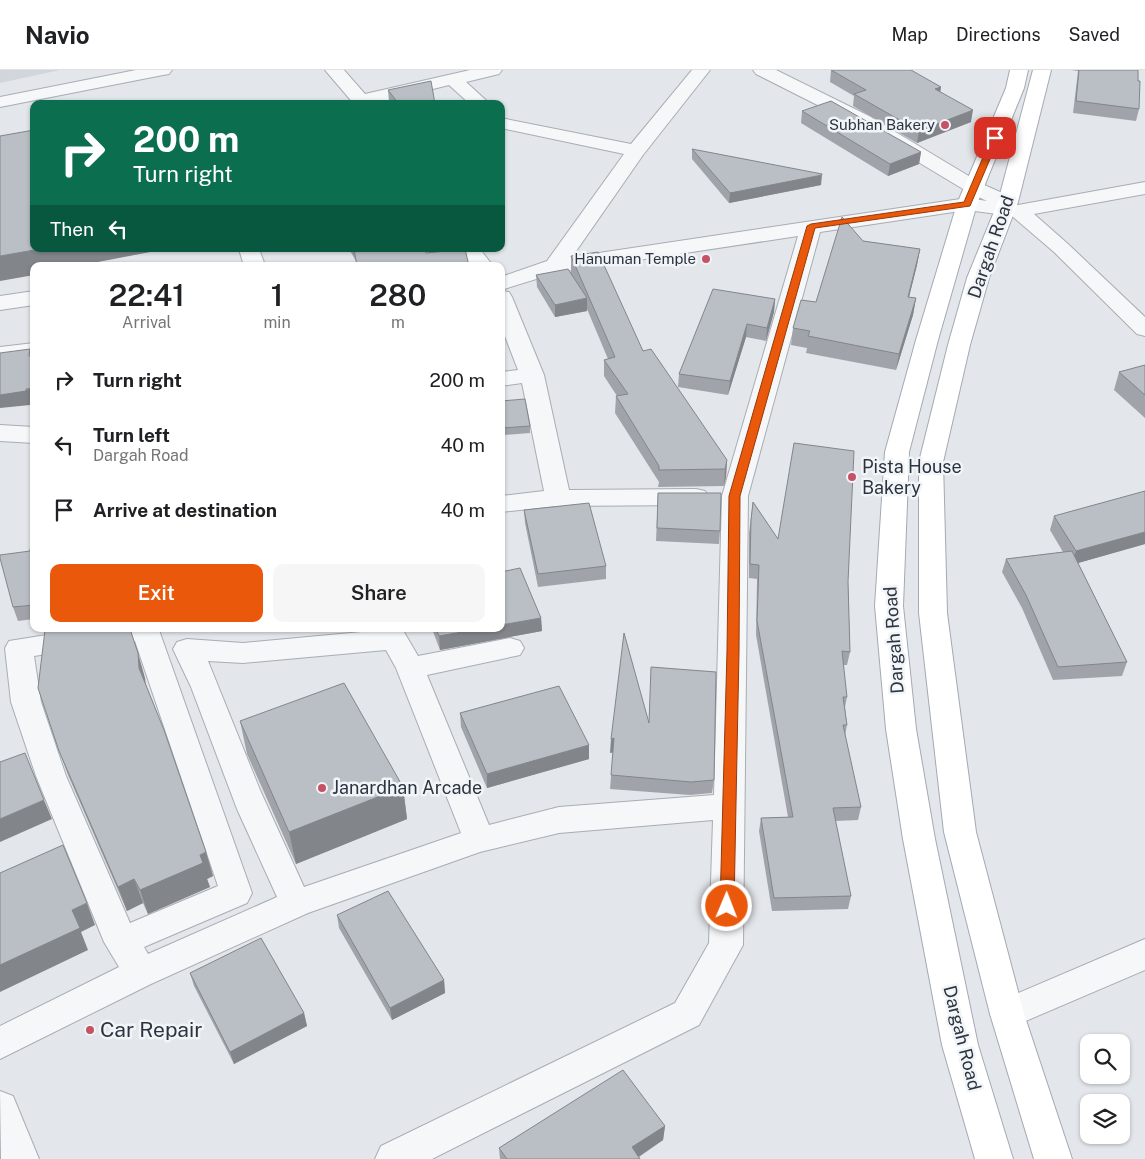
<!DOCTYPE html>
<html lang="en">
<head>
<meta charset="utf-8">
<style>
  :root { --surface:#fff; --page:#f6f6f6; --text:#202124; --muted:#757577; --line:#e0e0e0; --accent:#ea580c }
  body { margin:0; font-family:"Public Sans",sans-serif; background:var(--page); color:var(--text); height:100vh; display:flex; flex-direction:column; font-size:19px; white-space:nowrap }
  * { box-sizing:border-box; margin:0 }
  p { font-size:16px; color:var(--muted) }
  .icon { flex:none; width:28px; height:28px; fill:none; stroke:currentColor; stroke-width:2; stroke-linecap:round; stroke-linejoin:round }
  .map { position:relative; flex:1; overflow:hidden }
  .details { position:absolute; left:30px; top:192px; width:475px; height:370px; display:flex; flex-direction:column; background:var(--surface); border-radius:10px; box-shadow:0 1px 4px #0004 }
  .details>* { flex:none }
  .top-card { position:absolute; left:30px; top:30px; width:475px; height:152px; border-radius:10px; box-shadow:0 1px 4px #0004; background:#0b6e4f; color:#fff; overflow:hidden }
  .controls { position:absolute; left:1080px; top:964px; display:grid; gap:10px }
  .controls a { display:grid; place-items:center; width:50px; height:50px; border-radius:10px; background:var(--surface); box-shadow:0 1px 4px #0004; font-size:25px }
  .pin { position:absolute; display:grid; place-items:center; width:42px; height:42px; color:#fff; margin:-21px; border-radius:10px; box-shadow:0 2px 8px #0006 }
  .me { position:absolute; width:55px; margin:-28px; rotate:1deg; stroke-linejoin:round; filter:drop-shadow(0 0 4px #0008) }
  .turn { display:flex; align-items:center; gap:18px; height:105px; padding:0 20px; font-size:22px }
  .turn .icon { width:65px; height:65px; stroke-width:2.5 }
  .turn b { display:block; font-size:35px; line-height:42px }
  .then { display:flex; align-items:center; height:48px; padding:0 20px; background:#0003; gap:10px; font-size:19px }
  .eta { display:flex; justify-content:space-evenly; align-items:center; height:85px; text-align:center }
  .eta b { font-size:30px; font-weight:600; line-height:35px }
  .action { display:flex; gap:10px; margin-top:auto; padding:10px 20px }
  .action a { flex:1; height:58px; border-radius:10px; background:var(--accent); color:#fff; font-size:20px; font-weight:600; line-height:58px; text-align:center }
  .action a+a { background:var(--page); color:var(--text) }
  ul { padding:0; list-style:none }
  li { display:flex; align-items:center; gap:15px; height:65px; padding:0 20px }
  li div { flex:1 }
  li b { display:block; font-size:19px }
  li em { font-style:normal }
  header { display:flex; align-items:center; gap:30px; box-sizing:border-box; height:70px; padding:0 25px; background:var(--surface); border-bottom:1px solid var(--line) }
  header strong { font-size:24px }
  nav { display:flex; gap:28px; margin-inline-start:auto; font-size:18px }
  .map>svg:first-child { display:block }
  .built { fill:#d1d5dc }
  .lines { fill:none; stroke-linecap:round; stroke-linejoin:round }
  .minor-casing { stroke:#a8adb4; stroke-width:2 }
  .major-casing { stroke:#a3aab5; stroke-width:2 }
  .minor { fill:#f5f7f8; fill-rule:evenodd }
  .major { fill:#fff; fill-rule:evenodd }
  .wall { fill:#a0a4aa }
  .shaded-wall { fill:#82868b }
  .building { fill:#babfc6; stroke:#82868b }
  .route { fill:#ea580c; stroke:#983908 }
  .poi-dot { fill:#c55265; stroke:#f2f5f7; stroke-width:2 }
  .labels { text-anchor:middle; stroke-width:5; stroke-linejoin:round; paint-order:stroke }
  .far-poi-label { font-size:15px; fill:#2c3441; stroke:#f2f5f7; text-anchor:end }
  .street-label { font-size:18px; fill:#2c3441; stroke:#f2f5f7 }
  .poi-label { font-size:18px; fill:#2c3441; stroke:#f2f5f7; text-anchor:start }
  .near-poi-label { font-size:21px; fill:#2c3441; stroke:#f2f5f7; text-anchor:start }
</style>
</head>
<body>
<header>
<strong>Navio</strong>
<nav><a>Map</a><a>Directions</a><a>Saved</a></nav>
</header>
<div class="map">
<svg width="1145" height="1089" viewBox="0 0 1145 1089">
  <rect width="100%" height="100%" fill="#e3e6ea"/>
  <path class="built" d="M0,0h60l-60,13z"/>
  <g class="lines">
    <g class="minor-casing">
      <path id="minor" d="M136,0h36l-3,4 -6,1 -163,32v-10z
        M325,0h19l21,24 105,-24h32l-3,4 -33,8 24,22h-20l-21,-19 -76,19h-19z
        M692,0h18l-67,85 -71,102 395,-59 20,3 -19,-9 -113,-68 -99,-50 -3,-4h23l93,46 113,68 25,11 3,4 -3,4 11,2 127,-23v12l-111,20 34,30 77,73v19l-8,-2 -83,-82 -42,-36 -45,-6 -147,22 -72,264 -5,449 -44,80 -267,134h-57l6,-13 294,-143 34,-60 4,-123 -154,13 -79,19 -172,61 -157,71 -151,75v-33l119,-59 -15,-25 -68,-166 -25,-74 -6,-54 4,-7 75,-12 75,1 93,263 -5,10 -103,44 4,7 129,-57 -40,-88 -46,-122 -18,-38 4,-7 10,-3 56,4 151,-14 10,3 14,24 92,-18 10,3 4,7 -4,7 -93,20 62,150 70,-18 155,-12 8,-299 76,-260 -239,36 -58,18v-13l46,-16 77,-107 -123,-26v-10l130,26zM135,571l83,245 -88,37 -64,-147 -25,-74 -7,-46zM386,580l10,18 65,165 -157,54 -44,-97 -52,-129 35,2z
        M239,179h20l6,16 -21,1z
        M459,179h21l13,17h-22z
        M34,221v14l-34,5v-14z
        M501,221l8,1 3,5 32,78 25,115 127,-1 9,2 4,6 -4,6 -9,2 -138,1 -57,6v-16l43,-5 -22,-108 -21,3v-14l17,-2 -17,-44z
        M34,273v14l-34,4v-14z
        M0,355l34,2v16l-34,-2z
        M1145,869v31l-138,59 -12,-4 -5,-11 5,-11z
        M0,1021l13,5 26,63h-38z"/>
    </g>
    <g class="major-casing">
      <path id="major" d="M1010,0h18l-4,18 -47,116 -39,136 -29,112 -6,154 13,123 19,110 43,206 35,114h-38l-33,-114 -39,-206 -17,-110 -11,-123 10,-154 31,-112 41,-136 49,-116z
        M1033,0h18l-33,132 -29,76 -19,67 -27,117 4,151 29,219 48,182 48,145h-38l-44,-145 -46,-182 -25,-219v-151l29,-117 19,-67 31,-76z"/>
    </g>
    <use href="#minor" class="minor"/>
    <use href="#major" class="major"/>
  </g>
  <path class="wall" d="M831,0l110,17 -1,5 31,30 -54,21 -64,-37 1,-10 -24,-14z
    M1071,0h67l1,39 -3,12 -63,-8 5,-42z
    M388,20l47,14h-44l-2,-2z
    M802,41l119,41 -2,12 -31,12 -87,-53z
    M692,79l129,36 -92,18 -37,-44z
    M863,171l57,8 -3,16 -8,32 7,1 -3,17 -17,55 -90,-17 1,-5 -16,-3 2,-17 23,-26z
    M349,179h74l-66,14z
    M571,186l156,204 -1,17 -2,9 -66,1 1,-5 -44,-69 1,-17h1l-13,-20v-16l4,-1 -21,-50v2l-32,6 -18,-30 -1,-12 35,-3z
    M775,229l-1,13 -8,29 -20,-4 -18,58 -50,-8 1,-13z
    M1145,295v53l-31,-28 5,-18z
    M501,331l29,25v7l-27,2 -2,-15z
    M658,423l62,38 -1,13 -63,-3z
    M753,432l25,37 70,43 2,70 -3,13h-4l4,32 -2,10 2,18 -2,11 16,71 -3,13 -23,1 16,75 -3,13 -76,2 -13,-80 2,-13 27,-1 -32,-182 1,-56 -8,-1v-45z
    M524,440l82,56v13l-68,8 -13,-64z
    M1054,446l91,28 -67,19 49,99 -5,14 -69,4 -31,-72 -20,-36 4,-13 57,-7 -13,-22z
    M34,474v75l-16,2 -5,-14 17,-56z
    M541,548l1,13 -102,19 -8,-21h69z
    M145,608l1,7 60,167 7,24 -6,3 3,8 -62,27 -5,-11 -16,8 -59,-136 -9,-24z
    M460,643l129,32v14l-102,29 -26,-61z
    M240,651l163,66 4,32 -111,45 -49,-110z
    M649,652l65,58 -2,13 -22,2 -80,-6 3,-37 -3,1z
    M337,845l107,65 1,13 -53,27 -53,-92z
    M190,903l114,40 3,13 -73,38 -40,-78z
    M665,1056l-2,14 -24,17 1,2h-140l-1,-11z"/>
  <path class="shaded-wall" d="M941,17l-2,12 -4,-10z
    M973,40l-2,12 -54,21 2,-12z
    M921,82l-2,12 -31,12 2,-12z
    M822,105l-1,10 -92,18 1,-10z
    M40,179h126l-89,17h-43v9l-34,6v-25z
    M920,179l-3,16 -12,48 3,-16z
    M587,228v13l-32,6v-12z
    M916,228l-3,17 -17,55 3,-16z
    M775,229l-1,13 -8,29 1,-13z
    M747,254l-1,13 -18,58 2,-14z
    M34,318v13l-3,1 -1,3 -30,3v-13z
    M727,390l-1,17 -2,9 1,-17z
    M1145,462v12l-74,21 5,-14z
    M541,548l1,13 -102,19 -1,-14 41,-7h21v-4z
    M138,583l7,25 1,15 -7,-25z
    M614,668v14l-4,1 1,-14z
    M589,675v14l-102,29v-14z
    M403,717l4,32 -111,45 -7,-32z
    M44,730l8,19 -52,23v-23z
    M206,782l7,24 -6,3 3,8 -62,27 -8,-24z
    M134,809l9,24 -16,8 -9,-24z
    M87,833l8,22 -14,7 7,18 -88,42v-27l72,-55z
    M444,910l1,13 -53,27 -2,-12z
    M304,943l3,13 -73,38 -4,-12z
    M665,1056l-2,14 -28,19 -3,-12z"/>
  <path class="building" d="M831,0h80l30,17 -6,2 38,21 -54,21 -65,-37 12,-4z
    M1079,0h59v11h2l-1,28 -63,-8z
    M431,11l4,23h-36l-11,-14z
    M831,31l90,51 -31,12 -88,-53z
    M34,60v119h6l-40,7v-120z
    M692,79l130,25v1l-92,18z
    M842,147l21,24 57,8 -12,48 8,1 -17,56 -91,-18 2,-5 -17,-3 8,-28 15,2z
    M354,179h69l3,4 39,-4 4,17h-112z
    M598,182l45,99 8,-2 76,111 -2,9 -66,1v-4l-43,-70 12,-2 -24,-34 11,-3 -44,-101z
    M568,199l19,29 -32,7 -19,-30z
    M713,219l62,10 -8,29 -20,-4 -17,57 -51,-7z
    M30,279l-1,7 5,-1v33l-8,1v2l-26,4v-42z
    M1145,295v30l-26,-23z
    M525,329l5,27 -27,2 -2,-12v-15z
    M794,373l60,8 -6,131 2,70 -8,-1 5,46h-4l4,28h-4l18,82 -28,1 18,88 -77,2 -13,-80 32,-1 -36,-196 2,-56 -9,-1 1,-44 2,-18 25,37z
    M1145,421v41l-69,19 -22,-35z
    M658,423h63l-1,38 -63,-3z
    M589,433l17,63 -68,8 -14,-64z
    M31,474h3v61l-21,2 -13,-49v-3l30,-4z
    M1072,481l55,111 -69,5 -32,-72 -20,-36z
    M520,498l21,50 -40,7v-53z
    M57,559h73l8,24 1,15 25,62 42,122 -6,3 3,8 -63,27 -6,-11 -16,8 -59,-136 -21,-63 7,-58z
    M436,559h44l-41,7z
    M624,563l25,90 2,-56 65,5 -2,108 -23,2 -80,-7 3,-37 -3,1z
    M344,613l59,104 -114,45 -49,-111z
    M559,616l30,59 -102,29 -27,-61z
    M25,683l19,47 -44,19v-57z
    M63,775l24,58 -15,7 8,18 -80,37v-92z
    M388,821l56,89 -54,28 -53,-93z
    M261,868l43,75 -74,39 -40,-79z
    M623,1000l42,56 -33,21 8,12h-133l-8,-11z"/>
  <path class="route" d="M992,66l7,2 -29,68 -155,22 -75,268 -1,155 -5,255 -2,4 -5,1 -5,-1 -2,-4 7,-255 2,-155 78,-270 4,-2 153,-22z"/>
  <g class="poi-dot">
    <circle cx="945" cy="55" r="5"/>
    <circle cx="706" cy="189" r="5"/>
    <circle cx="852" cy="407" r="5"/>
    <circle cx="322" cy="718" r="5"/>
    <circle cx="90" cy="960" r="5"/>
  </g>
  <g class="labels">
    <g class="far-poi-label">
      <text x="935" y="60">Subhan Bakery</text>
      <text x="696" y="194">Hanuman Temple</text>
    </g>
    <g class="street-label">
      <text transform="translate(991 177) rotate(-71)" y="6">Dargah Road</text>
      <text transform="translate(894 570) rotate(-94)" y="6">Dargah Road</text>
      <text transform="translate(962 968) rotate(76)" y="6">Dargah Road</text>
    </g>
    <g class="poi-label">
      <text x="862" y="403">Pista House<tspan x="862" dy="21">Bakery</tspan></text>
      <text x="332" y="724">Janardhan Arcade</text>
    </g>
    <g class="near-poi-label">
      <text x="100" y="967">Car Repair</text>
    </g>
  </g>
</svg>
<div class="controls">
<a><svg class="icon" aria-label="search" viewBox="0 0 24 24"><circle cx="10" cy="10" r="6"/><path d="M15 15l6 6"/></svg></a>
<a><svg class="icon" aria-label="layers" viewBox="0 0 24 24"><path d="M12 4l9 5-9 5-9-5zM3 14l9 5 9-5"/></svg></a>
</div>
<div class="pin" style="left:995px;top:68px;background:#d93025"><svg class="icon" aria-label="arrive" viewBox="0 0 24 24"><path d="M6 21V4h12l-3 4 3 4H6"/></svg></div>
<svg class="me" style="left:727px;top:836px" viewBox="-20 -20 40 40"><circle r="17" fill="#ea580c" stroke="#fff" stroke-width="3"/><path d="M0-11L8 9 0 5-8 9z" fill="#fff"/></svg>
<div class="top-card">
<div class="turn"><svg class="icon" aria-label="right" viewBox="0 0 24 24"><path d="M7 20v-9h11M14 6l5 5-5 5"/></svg><div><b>200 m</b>Turn right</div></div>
<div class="then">Then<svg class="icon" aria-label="left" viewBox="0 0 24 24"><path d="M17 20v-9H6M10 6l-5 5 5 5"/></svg></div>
</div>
<section class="details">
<div class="eta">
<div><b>22:41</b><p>Arrival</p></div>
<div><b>1</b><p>min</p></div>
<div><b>280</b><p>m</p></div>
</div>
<ul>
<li><svg class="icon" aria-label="right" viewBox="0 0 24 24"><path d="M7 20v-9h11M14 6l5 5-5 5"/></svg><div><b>Turn right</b></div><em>200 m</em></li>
<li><svg class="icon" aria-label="left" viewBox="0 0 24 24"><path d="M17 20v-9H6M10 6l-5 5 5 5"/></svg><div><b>Turn left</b><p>Dargah Road</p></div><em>40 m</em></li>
<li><svg class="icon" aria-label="arrive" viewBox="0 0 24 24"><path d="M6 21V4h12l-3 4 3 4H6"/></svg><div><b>Arrive at destination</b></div><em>40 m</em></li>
</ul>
<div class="action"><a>Exit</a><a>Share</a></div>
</section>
</div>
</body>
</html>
